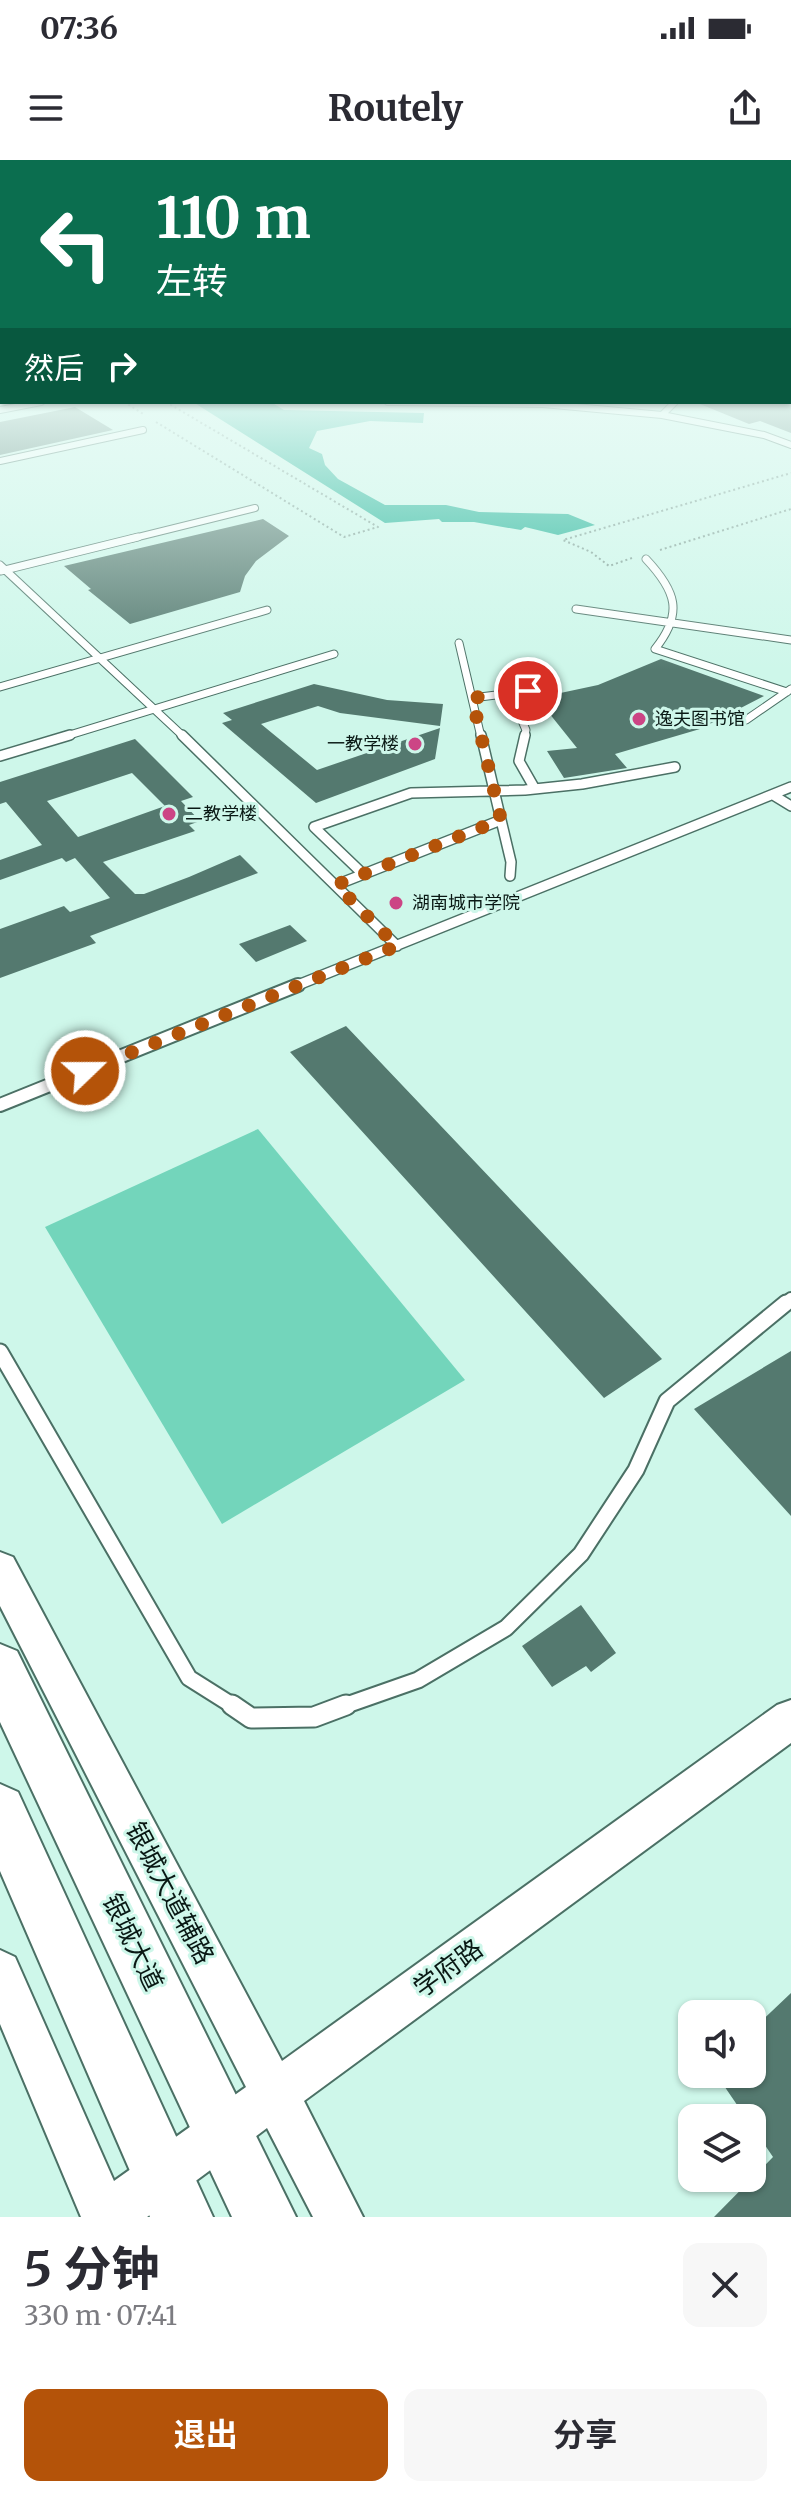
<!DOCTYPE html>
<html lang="zh">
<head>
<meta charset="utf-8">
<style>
  :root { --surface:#fff; --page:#f7f7f7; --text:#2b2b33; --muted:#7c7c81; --accent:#b45309 }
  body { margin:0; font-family:Merriweather,"Noto Sans SC",serif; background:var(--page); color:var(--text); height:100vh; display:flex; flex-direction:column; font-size:30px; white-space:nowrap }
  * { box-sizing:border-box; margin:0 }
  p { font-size:26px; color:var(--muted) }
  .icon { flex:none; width:44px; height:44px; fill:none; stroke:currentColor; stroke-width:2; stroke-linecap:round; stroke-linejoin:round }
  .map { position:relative; height:2057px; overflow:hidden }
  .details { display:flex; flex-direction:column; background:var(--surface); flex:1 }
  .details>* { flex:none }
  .banner { position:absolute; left:0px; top:0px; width:792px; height:244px; box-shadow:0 2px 6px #0004; background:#0b6e4f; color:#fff; overflow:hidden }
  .buttons { position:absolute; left:678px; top:1840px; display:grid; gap:16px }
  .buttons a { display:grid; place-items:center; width:88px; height:88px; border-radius:16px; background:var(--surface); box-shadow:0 2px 6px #0004; font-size:40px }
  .pin { position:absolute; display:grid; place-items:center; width:68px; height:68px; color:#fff; margin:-34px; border:4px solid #fff; border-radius:50%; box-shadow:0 2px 8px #0007 }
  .me { position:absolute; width:88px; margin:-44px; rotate:68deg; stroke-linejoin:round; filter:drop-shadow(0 0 6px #0008) }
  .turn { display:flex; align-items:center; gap:28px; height:168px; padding:0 24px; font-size:36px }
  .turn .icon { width:104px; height:104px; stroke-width:2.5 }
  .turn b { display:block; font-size:56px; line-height:68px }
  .then { display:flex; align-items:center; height:76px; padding:0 24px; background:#0003; gap:16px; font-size:30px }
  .round { display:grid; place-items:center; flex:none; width:84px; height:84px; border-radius:16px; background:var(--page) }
  .headline { display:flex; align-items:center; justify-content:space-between; height:136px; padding:0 24px }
  h1 { font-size:48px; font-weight:700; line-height:60px }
  .button { display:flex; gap:16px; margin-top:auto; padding:16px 24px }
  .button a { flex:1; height:92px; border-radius:16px; background:var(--accent); color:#fff; font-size:32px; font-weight:700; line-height:92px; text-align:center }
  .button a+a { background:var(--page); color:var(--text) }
  .status { display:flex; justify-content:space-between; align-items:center; height:56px; padding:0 40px; background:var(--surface); direction:ltr }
  .status svg { height:22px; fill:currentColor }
  header { display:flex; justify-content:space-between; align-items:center; height:104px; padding:0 24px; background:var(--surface); font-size:36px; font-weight:700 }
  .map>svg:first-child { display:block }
  .green { fill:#73d5bb }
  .water { fill:#15af92 }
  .building { fill:#54796f; fill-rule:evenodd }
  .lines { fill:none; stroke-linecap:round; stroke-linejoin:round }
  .service-far5-casing { stroke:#4b7065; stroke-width:8 }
  .service-far4-casing { stroke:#4b7065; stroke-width:9 }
  .service-far3-casing { stroke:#4b7065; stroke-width:12 }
  .service-far2-casing { stroke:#4b7065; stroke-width:16 }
  .service-far1-casing { stroke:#4b7065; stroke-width:19 }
  .service-casing { stroke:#4b7065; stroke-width:23 }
  .tertiary-casing { stroke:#4b7065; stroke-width:4 }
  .primary-casing { stroke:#4b7065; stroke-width:4 }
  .path { stroke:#7e9c93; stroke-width:2; stroke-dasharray:2 3; stroke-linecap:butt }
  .service-far5 { stroke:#fff; stroke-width:6 }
  .service-far4 { stroke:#fff; stroke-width:7 }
  .service-far3 { stroke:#fff; stroke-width:9 }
  .service-far2 { stroke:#fff; stroke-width:12 }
  .service-far1 { stroke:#fff; stroke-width:15 }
  .service { stroke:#fff; stroke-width:19 }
  .tertiary { fill:#fff; fill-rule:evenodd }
  .primary { fill:#fff; fill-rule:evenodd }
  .route { stroke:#b45309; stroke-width:14; stroke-dasharray:0 25.2 }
  .poi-dot { fill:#cc4585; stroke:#cef7ea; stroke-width:3 }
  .labels { text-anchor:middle; stroke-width:6; stroke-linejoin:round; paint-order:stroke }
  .far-poi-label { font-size:18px; fill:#091814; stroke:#cef7ea; text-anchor:start }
  .near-street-label { font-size:26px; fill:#091814; stroke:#cef7ea }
</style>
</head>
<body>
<div class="status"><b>07:36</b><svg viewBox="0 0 49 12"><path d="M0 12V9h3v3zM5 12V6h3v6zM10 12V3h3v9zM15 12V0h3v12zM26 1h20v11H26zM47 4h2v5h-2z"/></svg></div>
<header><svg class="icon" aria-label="menu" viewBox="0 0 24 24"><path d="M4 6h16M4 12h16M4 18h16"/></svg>Routely<svg class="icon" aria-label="share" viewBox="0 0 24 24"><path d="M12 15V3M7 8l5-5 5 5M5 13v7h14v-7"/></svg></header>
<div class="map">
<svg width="791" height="2057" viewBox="0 0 791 2057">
  <rect width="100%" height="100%" fill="#cef7ea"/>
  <path class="green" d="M258,969l207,251 -243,144 -177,-297z"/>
  <path class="water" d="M193,242h78l13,8 140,3 -1,10 -53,-2 -53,10 -8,17 13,6 3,11 13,14 47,26h61l33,7 89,2 27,11 -37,10 -33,-8 -4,3 -47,-8h-32l-3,-3 -54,4z"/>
  <path class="building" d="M695,242h96v31l-31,-12 -11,3z
    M75,247l38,23 -113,25v-33z
    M263,359l26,17 -33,25 -11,15 -5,16 -110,32 -42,-34 3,-1 -27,-23z
    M661,499l103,37 -64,33 -85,25 12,14 -63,10 -17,-27 30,-3 -40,-50 61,-13z
    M314,524l73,16 56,4 -3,22 -100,-13 -22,-7 -57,18 56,46 123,-42 -5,31 -119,44 -94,-80 10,-3 -9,-7z
    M135,579l58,58 -12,4 19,20 -11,4 6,6 -92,31 32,32h9l45,-17 51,-22 18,18 -168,63 6,7 -96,35v-49l64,-23 6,6 40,-14 -35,-40 -9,4 -4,-4 -62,22v-20l42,-15 -36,-43 -6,2v-22zM132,613l33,33 -87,31 -31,-36z
    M290,765l17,16 -51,21 -17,-18z
    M346,866l316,333 -58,39 -314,-346z
    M791,1191v165l-97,-107z
    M581,1445l35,48 -25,19 -5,-6 -34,21 -30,-41z
    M791,1833v224h-77l59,-60 -21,-31v-8h-6l-30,-44h36v-44z"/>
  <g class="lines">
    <g class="service-far5-casing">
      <path id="service-far5" d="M388,242l155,2 119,11 13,-13
        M0,250l41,-8
        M662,255l102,20 27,10
        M0,301l143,-31
        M130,379l125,-31"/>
    </g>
    <g class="service-far4-casing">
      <path id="service-far4" d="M646,399c30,32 38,54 9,90l132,43
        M0,405l184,172
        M1,411l137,-34
        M576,449l215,31
        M459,483l22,94
        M0,527l267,-77
        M511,535l15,35 -2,7
        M472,538l56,-7
        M746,560l45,-31
        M63,577l271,-83"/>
    </g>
    <g class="service-far3-casing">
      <path id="service-far3" d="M182,575l215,211
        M525,575l-6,26 16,28
        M0,596l70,-21
        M773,635l18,11
        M501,660l10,42 -1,14
        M363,714l-49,-47 97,-34 114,-3 57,-6 93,-17
        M336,725l165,-65 -20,-85
        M293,827l498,-200"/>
    </g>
    <g class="service-far2-casing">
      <path id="service-far2" d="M0,945l298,-120
        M784,1145l7,-6"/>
    </g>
    <g class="service-far1-casing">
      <path id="service-far1" d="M0,1192l189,326 46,29
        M341,1547l77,-27 88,-52 75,-74 55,-84 31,-69 119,-98"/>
    </g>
    <g class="service-casing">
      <path id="service" d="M232,1545l19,13 63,-1 32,-12"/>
    </g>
    <g class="tertiary-casing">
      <path id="tertiary" d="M0,1392l13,5 269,504 495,-356 14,-5v43l-487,358 59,116h-50l-46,-89 -120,89h-66l-81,-193v-74l15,7 99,224 132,-94 -246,-481z"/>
    </g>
    <g class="primary-casing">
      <path id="primary" d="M0,1484l17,7 279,566h-64l-232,-495z
        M0,1624l18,8 195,425h-63l-150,-346z"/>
    </g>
    <path class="path" d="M124,242l21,13
      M156,262l188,115 34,-10 -212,-125
      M660,390l131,-41
      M632,398l-23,8 -18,-14 -28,-12 228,-67"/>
    <use href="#service-far5" class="service-far5"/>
    <use href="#service-far4" class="service-far4"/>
    <use href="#service-far3" class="service-far3"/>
    <use href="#service-far2" class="service-far2"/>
    <use href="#service-far1" class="service-far1"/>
    <use href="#service" class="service"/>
    <use href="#tertiary" class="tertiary"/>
    <use href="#primary" class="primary"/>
  </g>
  <linearGradient id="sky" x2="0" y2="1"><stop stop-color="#53b2c6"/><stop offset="0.44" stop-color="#e9fbf6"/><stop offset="1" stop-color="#e9fbf6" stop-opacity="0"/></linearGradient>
  <rect width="791" height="510" fill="url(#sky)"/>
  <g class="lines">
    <path class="route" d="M85,911l312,-125 -61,-61 165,-65 -29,-122 56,-7"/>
  </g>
  <g class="poi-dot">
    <circle cx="639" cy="559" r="8"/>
    <circle cx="415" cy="584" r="8"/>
    <circle cx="169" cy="654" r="8"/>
    <circle cx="396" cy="743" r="8"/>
  </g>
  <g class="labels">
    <g class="far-poi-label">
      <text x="655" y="565">逸夫图书馆</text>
      <text x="399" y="590" text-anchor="end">一教学楼</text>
      <text x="185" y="660">二教学楼</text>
      <text x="412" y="749">湖南城市学院</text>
    </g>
    <g class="near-street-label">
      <text transform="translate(170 1733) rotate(62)" y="9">银城大道辅路</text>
      <text transform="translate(133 1782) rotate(64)" y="9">银城大道</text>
      <text transform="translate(448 1808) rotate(-36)" y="9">学府路</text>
    </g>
  </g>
</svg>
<div class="buttons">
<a><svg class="icon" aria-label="sound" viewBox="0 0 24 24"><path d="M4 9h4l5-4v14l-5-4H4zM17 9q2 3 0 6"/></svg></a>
<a><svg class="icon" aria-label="layers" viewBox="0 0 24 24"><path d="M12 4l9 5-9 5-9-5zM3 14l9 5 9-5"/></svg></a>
</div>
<div class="pin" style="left:528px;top:531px;background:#d93025"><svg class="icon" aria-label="arrive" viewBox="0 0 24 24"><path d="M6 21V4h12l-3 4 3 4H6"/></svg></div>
<svg class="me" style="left:85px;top:911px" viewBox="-20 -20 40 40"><circle r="17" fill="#b45309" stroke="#fff" stroke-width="3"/><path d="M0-11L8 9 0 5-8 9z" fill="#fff"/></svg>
<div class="banner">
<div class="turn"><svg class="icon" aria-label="left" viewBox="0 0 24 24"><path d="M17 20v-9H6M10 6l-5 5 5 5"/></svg><div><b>110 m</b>左转</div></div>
<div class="then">然后<svg class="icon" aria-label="right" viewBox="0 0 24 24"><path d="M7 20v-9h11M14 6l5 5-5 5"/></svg></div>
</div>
</div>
<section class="details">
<div class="headline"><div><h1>5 分钟</h1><p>330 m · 07:41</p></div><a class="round"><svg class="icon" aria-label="close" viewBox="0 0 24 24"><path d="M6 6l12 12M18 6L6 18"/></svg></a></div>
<div class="button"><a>退出</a><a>分享</a></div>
</section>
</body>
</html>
